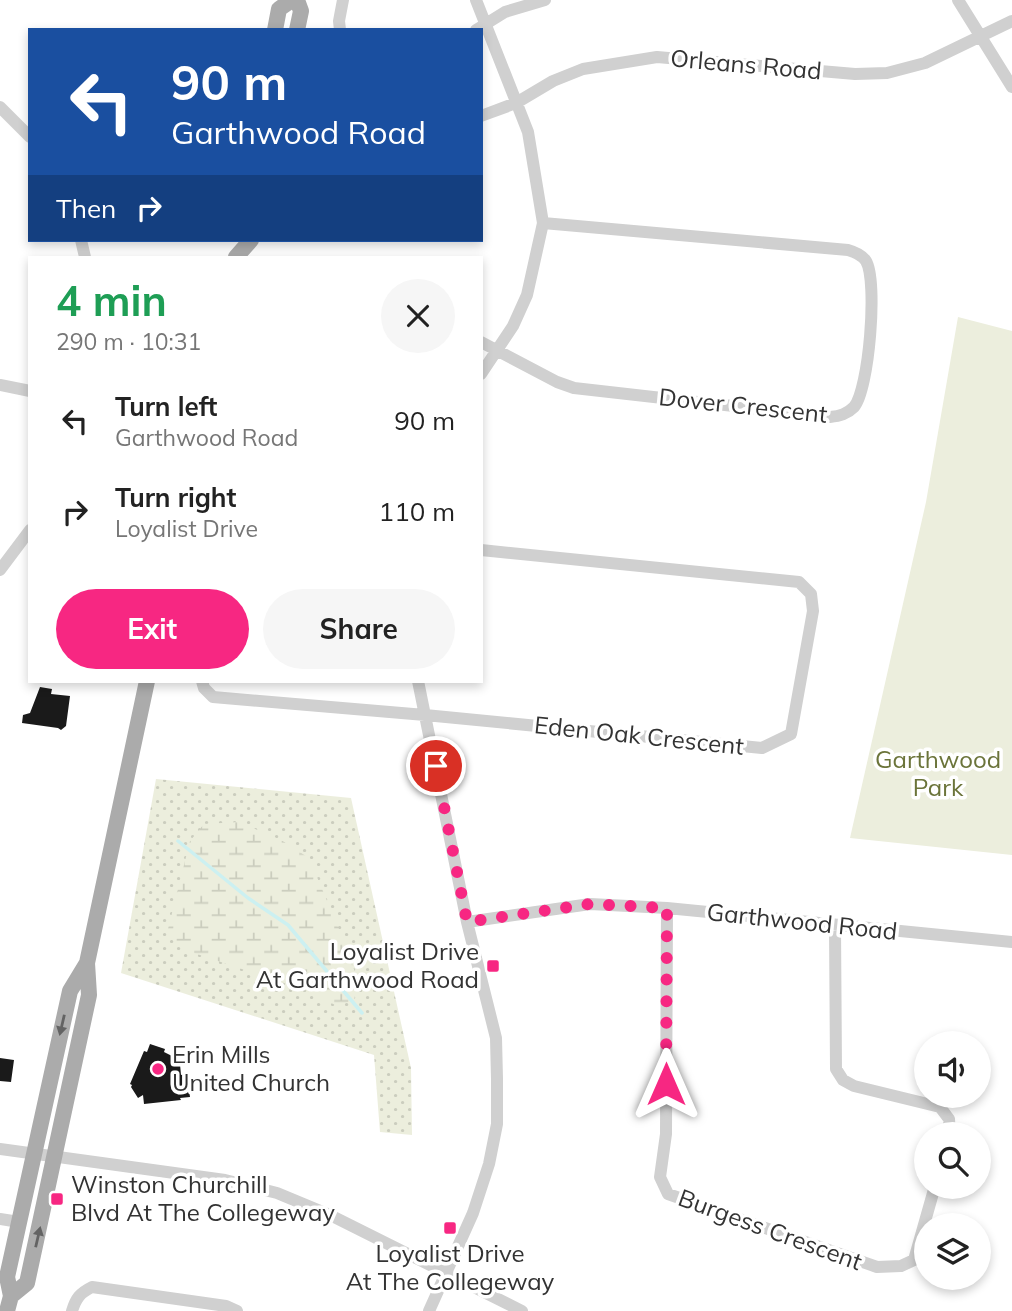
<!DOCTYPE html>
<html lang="en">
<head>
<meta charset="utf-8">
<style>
  :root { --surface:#fff; --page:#f6f6f6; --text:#222; --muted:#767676; --accent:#f72782 }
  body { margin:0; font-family:Mulish,sans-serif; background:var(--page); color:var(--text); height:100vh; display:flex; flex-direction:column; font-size:26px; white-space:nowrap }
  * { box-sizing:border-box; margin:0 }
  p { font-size:23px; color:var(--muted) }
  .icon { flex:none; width:38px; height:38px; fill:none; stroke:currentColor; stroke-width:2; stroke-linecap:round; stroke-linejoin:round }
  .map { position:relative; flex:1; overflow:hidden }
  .drawer { position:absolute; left:28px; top:256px; width:455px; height:427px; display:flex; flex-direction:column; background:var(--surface); border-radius:0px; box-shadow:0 4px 10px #0003 }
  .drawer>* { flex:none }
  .hud { position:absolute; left:28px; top:28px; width:455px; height:214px; border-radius:0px; box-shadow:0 4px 10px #0003; background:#1a4fa0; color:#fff; overflow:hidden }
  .tools { position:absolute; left:914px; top:1031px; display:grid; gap:14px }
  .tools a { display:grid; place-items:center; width:77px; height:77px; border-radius:50%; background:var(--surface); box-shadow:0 4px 10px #0003; font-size:35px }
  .pin { position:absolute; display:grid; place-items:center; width:60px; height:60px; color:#fff; margin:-30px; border:4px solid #fff; border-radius:50%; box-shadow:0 2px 7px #0007 }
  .me { position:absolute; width:77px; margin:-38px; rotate:0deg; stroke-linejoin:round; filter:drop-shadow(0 0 5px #0008) }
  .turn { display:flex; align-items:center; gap:24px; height:147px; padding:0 28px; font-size:32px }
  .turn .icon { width:91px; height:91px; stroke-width:2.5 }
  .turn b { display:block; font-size:49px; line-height:60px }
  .then { display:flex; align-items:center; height:66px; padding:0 28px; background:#0003; gap:14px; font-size:26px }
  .round { display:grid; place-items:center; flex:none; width:74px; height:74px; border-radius:37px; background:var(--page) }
  .head { display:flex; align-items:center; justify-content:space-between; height:119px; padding:0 28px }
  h1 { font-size:42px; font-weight:700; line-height:52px; color:#1e9e55 }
  .button { display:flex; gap:14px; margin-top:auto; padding:14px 28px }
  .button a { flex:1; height:80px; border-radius:42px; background:var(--accent); color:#fff; font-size:28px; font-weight:700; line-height:80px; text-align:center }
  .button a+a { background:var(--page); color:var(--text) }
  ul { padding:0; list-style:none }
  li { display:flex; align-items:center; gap:21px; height:91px; padding:0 28px }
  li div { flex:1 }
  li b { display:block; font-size:26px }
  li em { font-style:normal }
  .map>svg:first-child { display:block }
  .grass { fill:url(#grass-dots) }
  .wetland { fill:url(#wetland-marsh) }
  .park { fill:#eceedd }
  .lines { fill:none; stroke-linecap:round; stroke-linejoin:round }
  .stream { stroke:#ccf0f1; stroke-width:3.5 }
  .building { fill:#1a1a1a }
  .minor { stroke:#d0d0d0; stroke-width:12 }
  .major { stroke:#ababab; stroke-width:16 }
  .oneway { fill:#636363 }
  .route { stroke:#f72782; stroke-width:12; stroke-dasharray:0 21.6 }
  .poi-dot { fill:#f72782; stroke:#fff; stroke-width:2.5 }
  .labels { text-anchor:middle; stroke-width:7; stroke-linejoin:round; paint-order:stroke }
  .street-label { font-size:24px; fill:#333; stroke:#fff }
  .park-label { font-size:24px; fill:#6b743a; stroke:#fff }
  .poi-label { font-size:24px; fill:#333; stroke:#fff; text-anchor:start }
</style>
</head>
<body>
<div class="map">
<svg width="1012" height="1311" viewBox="0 0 1012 1311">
  <defs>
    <pattern id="grass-dots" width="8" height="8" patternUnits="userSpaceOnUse" patternTransform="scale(1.75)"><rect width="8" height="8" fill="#eceedd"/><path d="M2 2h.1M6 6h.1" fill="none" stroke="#cbcdbe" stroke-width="1.8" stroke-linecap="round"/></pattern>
    <pattern id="wetland-marsh" width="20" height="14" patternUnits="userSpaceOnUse" patternTransform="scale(1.75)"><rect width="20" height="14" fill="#eceedd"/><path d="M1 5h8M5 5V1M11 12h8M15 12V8" fill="none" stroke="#cbcdbe"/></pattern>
  </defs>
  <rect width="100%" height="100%" fill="#fff"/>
  <path class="grass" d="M156,779l195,19 60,270 1,67 -32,-3 -6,-77 -253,-82z"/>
  <path class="wetland" d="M239,822l42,18 28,18 37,88 12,35 -4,19 -17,6 -29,-15 -123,-41 -18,-17 23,-92 14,-17z"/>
  <path class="park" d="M958,317l54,14v524l-162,-17 76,-336z"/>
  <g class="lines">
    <path class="stream" d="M178,841l70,57 40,27 74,88"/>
  </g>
  <path class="building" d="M40,687l12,2 -1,5 19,2 -4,30 -5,4 -3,-2 -36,-5 1,-8 7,-2z
    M150,1044l15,5 -1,3 8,4 -1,3 9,5 1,11 4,-1 1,8h2l2,15 -10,1 1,2 -37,4 -1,-9 -5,3 -7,-11 1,-2 -2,-1 14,-33 3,1z
    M0,1058l14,2 -3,22 -11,-1z"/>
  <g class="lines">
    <path class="minor" d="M476,0l52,132 15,91 -16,72 -14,31 -32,48
      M958,0l54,87
      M340,30l-1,-9 4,-21
      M476,30l29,-18 40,-12
      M0,107l30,30
      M481,116l35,-13 37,-22 30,-12 74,-12 198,17 32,-1 38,-10 87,-42
      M81,240l4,17
      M481,342l76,40 17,6 256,29c10,-1 17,-3 24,-10 15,-17 24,-126 12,-146 -4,-6 -11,-9 -18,-11l-305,-27
      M0,385l30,6
      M0,570l30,-40
      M202,681l2,7 9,9 212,18 337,33 29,-14 22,-123 -2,-17 -12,-12 -318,-32
      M418,681l49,241 29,116 1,41v45l-8,40 -16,49 -44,98
      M667,908l-1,226 -6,43 8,17 209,73 24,-1 13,-6 21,-74
      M467,922l123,-18 77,4 345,34
      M835,927l1,142 7,11 11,6 86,21 9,12 1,15
      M0,1149l225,31 52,13 53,22 192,96
      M0,1219l19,3
      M72,1311c4,-13 8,-18 20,-24l134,19 11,5"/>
    <path class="major" d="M297,0l4,11 -4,19
      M275,30l4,-21 13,-9
      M236,257l15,-17
      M11,1296l16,-13 62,-288 -2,-32 60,-282
      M7,1311l4,-15 -4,-19 63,-286 17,-28"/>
  </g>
  <defs><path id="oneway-solid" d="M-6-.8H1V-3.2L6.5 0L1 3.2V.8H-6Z" transform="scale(1.75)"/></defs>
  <g class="oneway">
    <use href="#oneway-solid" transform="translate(62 1025) rotate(103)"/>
    <use href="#oneway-solid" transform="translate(38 1237) rotate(-77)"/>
  </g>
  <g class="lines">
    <path class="route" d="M436,766l31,156 123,-18 77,4 -1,176"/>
  </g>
  <g class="poi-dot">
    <rect x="486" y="959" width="14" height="14" rx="3.5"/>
    <circle cx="158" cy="1069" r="7"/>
    <rect x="50" y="1192" width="14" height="14" rx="3.5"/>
    <rect x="443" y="1221" width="14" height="14" rx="3.5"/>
  </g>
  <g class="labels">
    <g class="street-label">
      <text transform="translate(746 65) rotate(5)" y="8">Orleans Road</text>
      <text transform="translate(743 406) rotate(6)" y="8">Dover Crescent</text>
      <text transform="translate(639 736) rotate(6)" y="8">Eden Oak Crescent</text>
      <text transform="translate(802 922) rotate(6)" y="8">Garthwood Road</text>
      <text transform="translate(770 1230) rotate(20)" y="8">Burgess Crescent</text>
    </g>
    <g class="park-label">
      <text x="938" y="768">Garthwood<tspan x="938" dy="28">Park</tspan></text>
    </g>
    <g class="poi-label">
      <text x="479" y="960" text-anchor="end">Loyalist Drive<tspan x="479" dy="28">At Garthwood Road</tspan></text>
      <text x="172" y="1063">Erin Mills<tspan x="172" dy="28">United Church</tspan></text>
      <text x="71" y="1193">Winston Churchill<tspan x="71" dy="28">Blvd At The Collegeway</tspan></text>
      <text x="450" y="1262" text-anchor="middle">Loyalist Drive<tspan x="450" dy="28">At The Collegeway</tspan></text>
    </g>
  </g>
</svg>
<div class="tools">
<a><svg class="icon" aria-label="sound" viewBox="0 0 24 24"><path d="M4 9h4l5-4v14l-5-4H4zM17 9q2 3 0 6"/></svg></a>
<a><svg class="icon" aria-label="search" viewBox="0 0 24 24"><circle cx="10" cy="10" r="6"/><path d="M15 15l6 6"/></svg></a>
<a><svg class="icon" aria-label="layers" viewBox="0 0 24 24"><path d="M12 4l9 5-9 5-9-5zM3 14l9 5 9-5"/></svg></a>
</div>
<div class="pin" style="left:436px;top:766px;background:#d93025"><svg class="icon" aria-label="arrive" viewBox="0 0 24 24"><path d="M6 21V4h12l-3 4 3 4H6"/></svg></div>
<svg class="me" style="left:666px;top:1084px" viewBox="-20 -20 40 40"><path d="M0-17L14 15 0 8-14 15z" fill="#f72782" stroke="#fff" stroke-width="4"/></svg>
<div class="hud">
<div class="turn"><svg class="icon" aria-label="left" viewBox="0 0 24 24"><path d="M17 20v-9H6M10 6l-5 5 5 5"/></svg><div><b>90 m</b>Garthwood Road</div></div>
<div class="then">Then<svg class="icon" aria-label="right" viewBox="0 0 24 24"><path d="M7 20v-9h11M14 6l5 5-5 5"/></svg></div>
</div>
<section class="drawer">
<div class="head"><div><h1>4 min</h1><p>290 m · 10:31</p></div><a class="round"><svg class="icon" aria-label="close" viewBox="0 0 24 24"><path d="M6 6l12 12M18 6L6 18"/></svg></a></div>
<ul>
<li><svg class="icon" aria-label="left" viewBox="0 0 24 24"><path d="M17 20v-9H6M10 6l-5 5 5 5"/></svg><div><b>Turn left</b><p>Garthwood Road</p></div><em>90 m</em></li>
<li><svg class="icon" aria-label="right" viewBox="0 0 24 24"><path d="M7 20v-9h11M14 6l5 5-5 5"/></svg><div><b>Turn right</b><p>Loyalist Drive</p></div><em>110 m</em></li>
</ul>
<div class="button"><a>Exit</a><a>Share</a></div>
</section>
</div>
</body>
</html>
